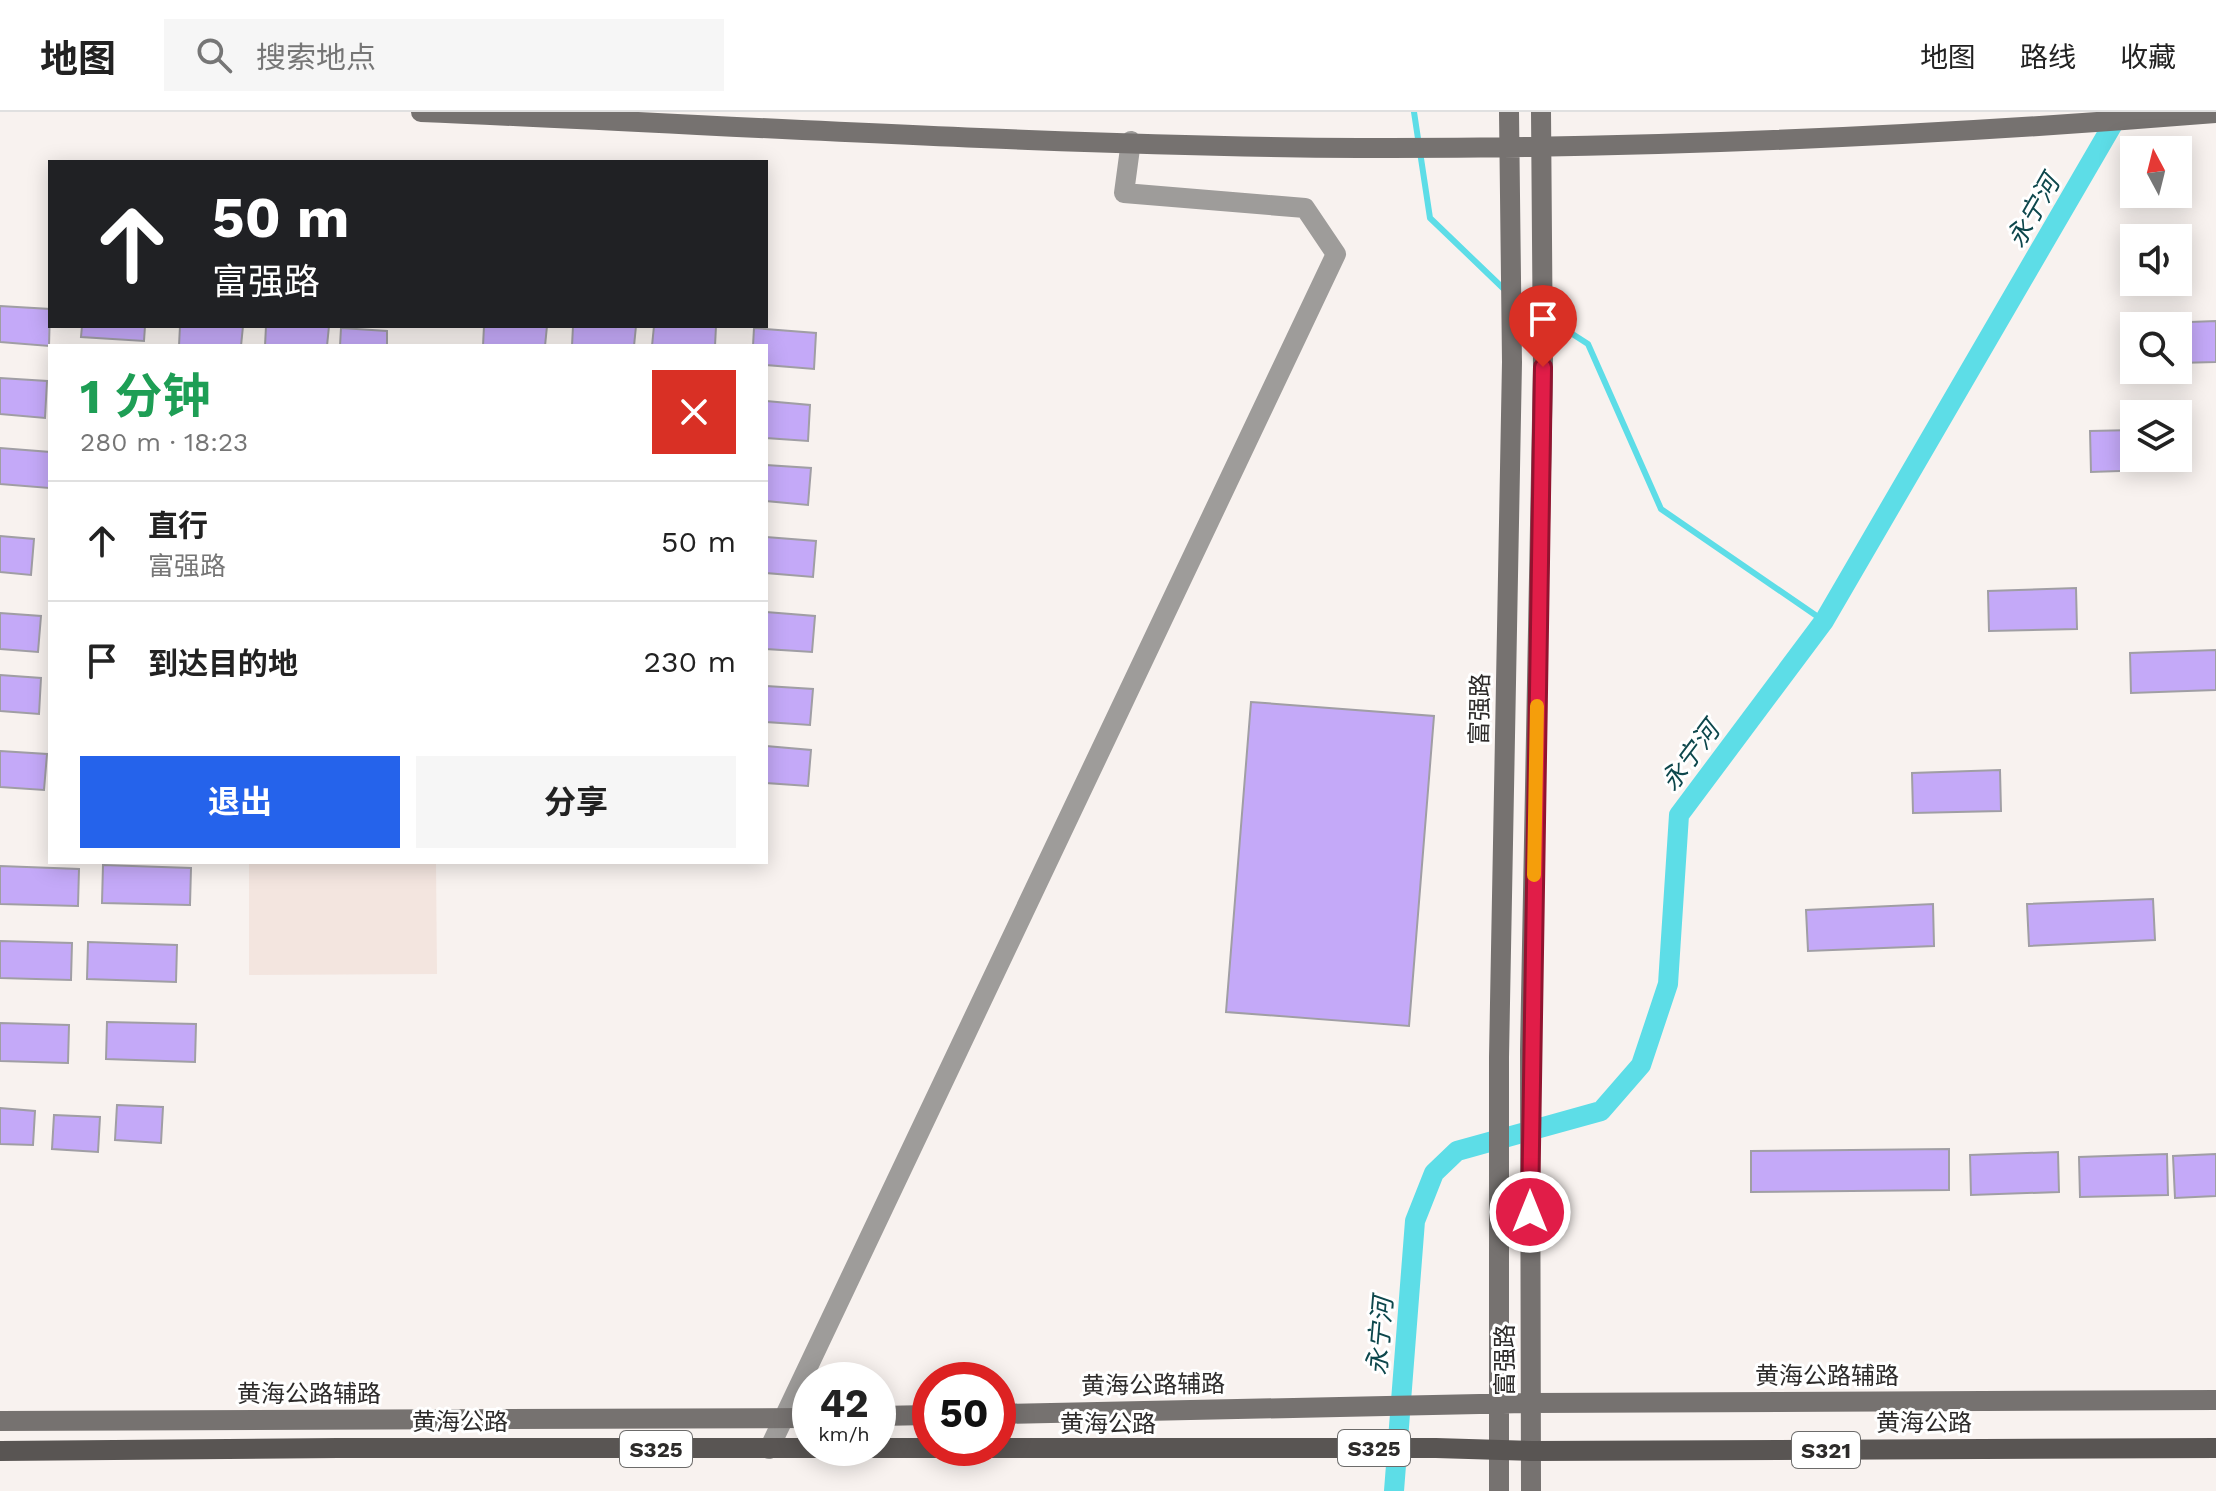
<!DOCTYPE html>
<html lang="zh">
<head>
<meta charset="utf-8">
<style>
  :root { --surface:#fff; --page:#f6f6f6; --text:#222; --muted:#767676; --line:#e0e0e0; --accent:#2563eb }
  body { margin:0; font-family:"Work Sans","Noto Sans SC",sans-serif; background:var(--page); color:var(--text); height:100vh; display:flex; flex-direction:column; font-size:30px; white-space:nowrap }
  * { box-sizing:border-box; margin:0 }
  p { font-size:26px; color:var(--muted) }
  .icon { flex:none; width:44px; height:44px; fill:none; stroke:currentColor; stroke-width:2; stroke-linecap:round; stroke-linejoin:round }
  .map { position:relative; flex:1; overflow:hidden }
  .side { position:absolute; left:48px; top:232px; width:720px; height:520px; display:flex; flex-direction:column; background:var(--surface); border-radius:0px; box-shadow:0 4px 20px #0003 }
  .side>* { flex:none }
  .guide { position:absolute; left:48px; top:48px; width:720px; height:168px; border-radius:0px; box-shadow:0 4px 20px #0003; background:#202124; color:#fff; overflow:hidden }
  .needle { width:52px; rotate:353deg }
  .tools { position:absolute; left:2120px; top:24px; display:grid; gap:16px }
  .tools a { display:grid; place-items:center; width:72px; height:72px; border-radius:0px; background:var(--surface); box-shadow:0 4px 20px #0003; font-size:40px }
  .speed { position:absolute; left:792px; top:1250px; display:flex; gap:16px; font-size:40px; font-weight:700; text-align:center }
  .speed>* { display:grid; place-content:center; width:104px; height:104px; border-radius:50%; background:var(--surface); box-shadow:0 4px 20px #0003; line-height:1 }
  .speed small { font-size:20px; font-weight:400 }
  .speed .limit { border:12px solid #d22; background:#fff; color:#111 }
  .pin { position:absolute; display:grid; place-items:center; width:68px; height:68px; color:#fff; margin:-82px -34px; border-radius:50% 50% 50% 0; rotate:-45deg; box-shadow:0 0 8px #0007 }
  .pin .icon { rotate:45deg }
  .me { position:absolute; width:88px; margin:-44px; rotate:0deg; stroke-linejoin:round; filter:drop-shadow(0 0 6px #0008) }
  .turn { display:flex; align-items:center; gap:28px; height:168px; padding:0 32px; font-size:36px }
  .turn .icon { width:104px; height:104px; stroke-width:2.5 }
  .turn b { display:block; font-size:56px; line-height:68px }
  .round { display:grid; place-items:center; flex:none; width:84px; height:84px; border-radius:0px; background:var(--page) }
  .head { display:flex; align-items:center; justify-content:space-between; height:136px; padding:0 32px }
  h1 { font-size:48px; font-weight:700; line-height:60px; color:#1e9e55 }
  .cta { display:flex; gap:16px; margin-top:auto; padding:16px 32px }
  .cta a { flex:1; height:92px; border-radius:0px; background:var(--accent); color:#fff; font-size:32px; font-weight:700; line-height:92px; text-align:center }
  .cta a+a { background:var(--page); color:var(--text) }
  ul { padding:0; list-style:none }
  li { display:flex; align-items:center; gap:24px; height:120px; padding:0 32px; border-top:2px solid var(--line) }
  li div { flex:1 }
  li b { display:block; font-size:30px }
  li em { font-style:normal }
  header { display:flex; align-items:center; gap:48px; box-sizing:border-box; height:112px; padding:0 40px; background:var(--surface); border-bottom:2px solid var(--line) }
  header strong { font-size:38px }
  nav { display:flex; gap:44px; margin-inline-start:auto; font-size:28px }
  .search { width:560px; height:72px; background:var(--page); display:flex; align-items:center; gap:20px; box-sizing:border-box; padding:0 28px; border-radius:0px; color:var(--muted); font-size:30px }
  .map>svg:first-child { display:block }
  .built { fill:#f3e5df }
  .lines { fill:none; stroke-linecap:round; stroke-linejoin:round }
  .stream { stroke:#5ddde7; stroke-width:6 }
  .canal { stroke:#5ddde7; stroke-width:20 }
  .building { fill:#c4a9f8; stroke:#a09ea4; stroke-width:2 }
  .minor { stroke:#9e9c9a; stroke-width:20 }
  .secondary { stroke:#767270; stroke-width:20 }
  .primary { stroke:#595553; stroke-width:20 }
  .route-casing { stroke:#92132f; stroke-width:20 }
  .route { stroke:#e11d48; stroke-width:14 }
  .slow { stroke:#f59e0b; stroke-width:14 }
  .labels { text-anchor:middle; stroke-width:6; stroke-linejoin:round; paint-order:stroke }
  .shield { fill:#fff; stroke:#6c6b6a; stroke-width:2 }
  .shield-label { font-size:22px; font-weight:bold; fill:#2d2b2a }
  .street-label { font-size:24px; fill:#2d2b2a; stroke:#fff }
  .water-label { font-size:26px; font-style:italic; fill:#0d474c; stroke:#fff }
</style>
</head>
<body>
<header>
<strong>地图</strong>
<div class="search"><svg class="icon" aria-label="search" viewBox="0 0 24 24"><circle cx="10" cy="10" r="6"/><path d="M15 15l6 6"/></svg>搜索地点</div>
<nav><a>地图</a><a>路线</a><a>收藏</a></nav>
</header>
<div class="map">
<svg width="2216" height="1379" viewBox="0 0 2216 1379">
  <rect width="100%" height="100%" fill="#f8f2ef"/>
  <path class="built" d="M249,750h187l1,112 -188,1z"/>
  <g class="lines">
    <path class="stream" d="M1414,0l16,106 76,73
      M1516,185l20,14
      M1546,205l42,27 73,165 163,112"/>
    <path class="canal" d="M1394,1379l21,-270 19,-48 23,-22 144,-40 40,-46 27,-81 11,-169 145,-194 296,-509"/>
  </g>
  <path class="building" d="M0,194l50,3 -1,37 -49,-4z
    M2216,209v41l-38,1v-37h-14v-3z
    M82,214h63l-1,15 -63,-4z
    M180,214h63l-2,20h-62z
    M266,214h63l-2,20h-62z
    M484,214h63l-2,20h-62z
    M573,214h63l-2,20h-62z
    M654,214h62l-1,20h-63z
    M341,216l46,3v15h-47z
    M754,216l62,5 -2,36 -48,-4v-19h-13z
    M0,266l47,3 -2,37 -45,-4z
    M766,289l44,4 -2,36 -42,-3z
    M2134,318v28h44v-20l1,31 -88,3 -1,-41z
    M0,336l50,4 -1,36 -49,-4z
    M766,353l45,3 -3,37 -42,-4z
    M0,424l34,3 -3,36 -31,-3z
    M766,425l50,4 -3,36 -47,-4z
    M2076,476l1,41 -88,2 -1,-40z
    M766,500l49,4 -3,36 -46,-3z
    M0,501l41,3 -3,36 -38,-3z
    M2216,538v40l-85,3 -1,-40z
    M0,563l41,3 -2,36 -39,-3z
    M766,574l47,3 -3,36 -44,-3z
    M1251,590l183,14 -25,310 -183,-14z
    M766,634l45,4 -3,36 -42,-3z
    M0,639l47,3 -3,36 -44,-3z
    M2000,658l1,41 -88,2 -1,-40z
    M103,753l88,3 -1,37 -88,-2z
    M0,754l79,3 -1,37 -78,-2z
    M2153,787l2,41 -126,6 -2,-42z
    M1933,792l1,42 -126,5 -2,-41z
    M0,829l72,2 -1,37 -71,-2z
    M88,830l89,3 -1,37 -89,-3z
    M107,910l89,2 -1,38 -89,-3z
    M0,911l69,2 -1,38 -68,-2z
    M117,993l46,2 -2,36 -46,-3z
    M0,996l35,3 -2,34 -33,-1z
    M54,1003l46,2 -2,35 -46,-3z
    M1949,1037v41l-198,2v-41z
    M2058,1040l1,40 -88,3 -1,-40z
    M2167,1042l1,41 -88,2 -1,-40z
    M2216,1042v42l-41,2 -2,-42z"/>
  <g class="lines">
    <path class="minor" d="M769,1337l567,-1195 -31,-46 -181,-15 7,-52"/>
    <path class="secondary" d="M421,0c312,13 626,34 938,36 286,1 572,-12 857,-35
      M998,1302l533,-11 685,-3
      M878,1304l52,-1
      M0,1309l810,-3
      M1499,1379v-434l13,-695 -3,-250
      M1531,1379l-1,-440 13,-684 -2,-255"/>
    <path class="primary" d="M0,1339l338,-3h1098l95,3 685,-3"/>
  </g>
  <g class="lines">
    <g class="route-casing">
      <path id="route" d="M1530,1100l13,-845"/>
    </g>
    <use href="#route" class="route"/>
    <path class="slow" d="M1534,763l3,-169"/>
  </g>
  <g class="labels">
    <g class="shield">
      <rect x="1338" y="1318" width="72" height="36" rx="6"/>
      <rect x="620" y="1319" width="72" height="36" rx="6"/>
      <rect x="1792" y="1320" width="68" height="36" rx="6"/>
    </g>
    <g class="shield-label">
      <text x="1374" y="1344">S325</text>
      <text x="656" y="1345">S325</text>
      <text x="1826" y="1346">S321</text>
    </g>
    <g class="street-label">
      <text transform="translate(1480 597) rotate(-89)" y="8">富强路</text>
      <text transform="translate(1505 1248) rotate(-90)" y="8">富强路</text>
      <text x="1827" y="1272">黄海公路辅路</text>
      <text transform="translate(1153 1273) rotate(-1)" y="8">黄海公路辅路</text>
      <text x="309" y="1290">黄海公路辅路</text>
      <text x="460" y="1318">黄海公路</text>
      <text x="1924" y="1319">黄海公路</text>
      <text x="1108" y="1320">黄海公路</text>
    </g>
    <g class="water-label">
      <text transform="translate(2033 99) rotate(-60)" y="9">永宁河</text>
      <text transform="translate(1690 644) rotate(-53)" y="9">永宁河</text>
      <text transform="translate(1380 1224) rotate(-85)" y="9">永宁河</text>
    </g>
  </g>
</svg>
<div class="tools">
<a><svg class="needle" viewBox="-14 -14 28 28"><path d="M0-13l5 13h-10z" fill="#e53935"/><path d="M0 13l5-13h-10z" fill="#767676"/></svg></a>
<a><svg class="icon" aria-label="sound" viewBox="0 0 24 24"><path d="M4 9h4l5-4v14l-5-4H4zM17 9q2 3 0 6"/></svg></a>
<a><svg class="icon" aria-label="search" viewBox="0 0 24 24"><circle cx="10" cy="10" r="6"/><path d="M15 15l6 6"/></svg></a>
<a><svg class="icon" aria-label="layers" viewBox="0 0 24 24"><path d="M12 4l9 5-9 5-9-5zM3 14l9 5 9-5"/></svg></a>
</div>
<div class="speed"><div>42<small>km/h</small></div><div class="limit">50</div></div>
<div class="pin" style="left:1543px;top:255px;background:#d93025"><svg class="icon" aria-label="arrive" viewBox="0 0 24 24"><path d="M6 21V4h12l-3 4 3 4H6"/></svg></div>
<svg class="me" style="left:1530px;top:1100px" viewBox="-20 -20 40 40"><circle r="17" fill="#e11d48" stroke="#fff" stroke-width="3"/><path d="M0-11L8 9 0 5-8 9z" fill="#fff"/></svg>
<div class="guide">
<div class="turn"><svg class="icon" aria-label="ahead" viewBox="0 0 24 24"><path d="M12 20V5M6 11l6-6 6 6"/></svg><div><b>50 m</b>富强路</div></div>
</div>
<section class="side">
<div class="head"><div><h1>1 分钟</h1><p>280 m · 18:23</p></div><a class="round" style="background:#d93025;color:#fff"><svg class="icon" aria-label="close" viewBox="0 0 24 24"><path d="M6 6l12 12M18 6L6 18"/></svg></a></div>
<ul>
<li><svg class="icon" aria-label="ahead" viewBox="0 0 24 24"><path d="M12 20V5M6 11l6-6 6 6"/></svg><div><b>直行</b><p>富强路</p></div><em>50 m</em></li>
<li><svg class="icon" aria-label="arrive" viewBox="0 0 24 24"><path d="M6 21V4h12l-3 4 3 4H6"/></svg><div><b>到达目的地</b></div><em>230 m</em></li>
</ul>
<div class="cta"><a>退出</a><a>分享</a></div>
</section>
</div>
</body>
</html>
